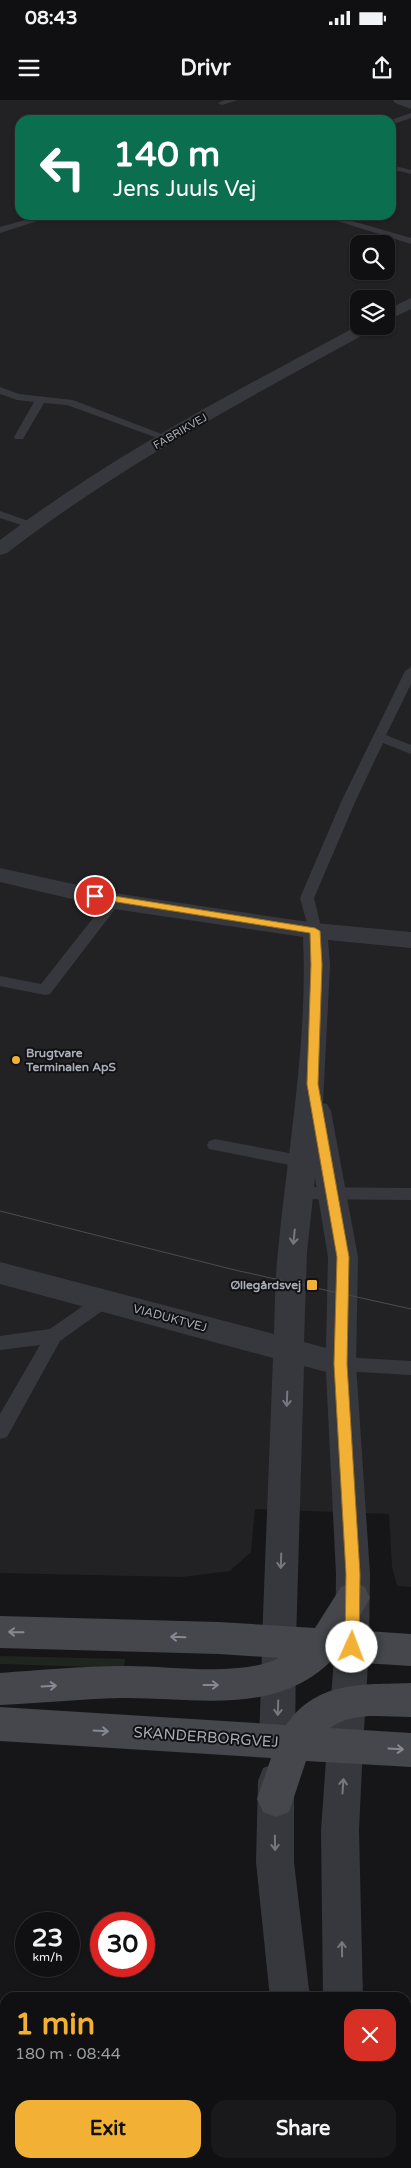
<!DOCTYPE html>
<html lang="en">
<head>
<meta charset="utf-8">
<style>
  :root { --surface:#101012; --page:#19191b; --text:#f1f3f6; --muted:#9c9d9f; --line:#303032; --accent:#f2b134 }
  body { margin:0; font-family:"Varela Round",sans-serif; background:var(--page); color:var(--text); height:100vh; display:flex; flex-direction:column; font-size:19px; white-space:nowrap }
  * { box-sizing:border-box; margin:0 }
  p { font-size:16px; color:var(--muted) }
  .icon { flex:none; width:28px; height:28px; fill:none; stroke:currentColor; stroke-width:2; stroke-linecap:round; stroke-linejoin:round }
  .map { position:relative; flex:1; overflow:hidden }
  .details { position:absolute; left:0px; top:1892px; width:411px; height:176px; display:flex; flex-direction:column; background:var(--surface); border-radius:15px 15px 0 0; box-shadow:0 1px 4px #0004,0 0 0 1px var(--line) }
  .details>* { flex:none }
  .banner { position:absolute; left:15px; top:15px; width:381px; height:105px; border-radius:15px; box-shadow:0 1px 4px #0004,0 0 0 1px var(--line); background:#0b6e4f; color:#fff; overflow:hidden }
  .controls { position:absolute; left:350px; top:135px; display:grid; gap:10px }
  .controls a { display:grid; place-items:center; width:45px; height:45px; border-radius:10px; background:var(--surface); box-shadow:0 1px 4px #0004,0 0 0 1px var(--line); font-size:25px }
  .speed { position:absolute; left:15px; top:1812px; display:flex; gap:10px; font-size:25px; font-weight:700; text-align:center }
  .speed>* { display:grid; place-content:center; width:65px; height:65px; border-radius:50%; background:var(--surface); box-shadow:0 1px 4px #0004,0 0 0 1px var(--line); line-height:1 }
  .speed small { font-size:12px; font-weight:400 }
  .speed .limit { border:8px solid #d22; background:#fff; color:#111 }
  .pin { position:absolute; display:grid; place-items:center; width:42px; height:42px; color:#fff; margin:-21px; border:2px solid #fff; border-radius:50%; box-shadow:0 1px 5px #0007 }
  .me { position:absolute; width:55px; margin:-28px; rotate:2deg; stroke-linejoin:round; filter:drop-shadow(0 0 4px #0008) }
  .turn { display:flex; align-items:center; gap:18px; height:105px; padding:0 15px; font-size:22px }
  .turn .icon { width:65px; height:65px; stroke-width:2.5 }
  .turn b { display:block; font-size:35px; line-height:42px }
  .round { display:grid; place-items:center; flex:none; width:52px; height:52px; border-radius:15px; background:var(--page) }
  .overview { display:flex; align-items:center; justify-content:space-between; height:85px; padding:0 15px }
  h1 { font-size:30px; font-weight:700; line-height:38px; color:var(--accent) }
  .button { display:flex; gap:10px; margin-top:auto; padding:10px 15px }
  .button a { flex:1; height:58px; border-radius:15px; background:var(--accent); color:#111; font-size:20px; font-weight:700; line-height:58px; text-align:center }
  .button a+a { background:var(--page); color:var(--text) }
  .status { display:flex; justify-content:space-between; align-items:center; height:35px; padding:0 25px; background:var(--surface); direction:ltr }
  .status svg { height:14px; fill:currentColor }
  header { display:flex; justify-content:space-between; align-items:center; height:65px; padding:0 15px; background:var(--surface); font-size:22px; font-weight:700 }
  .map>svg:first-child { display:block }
  .built { fill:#222225; fill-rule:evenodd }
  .green { fill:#1e261f }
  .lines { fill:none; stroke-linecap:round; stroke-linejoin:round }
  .service { fill:#37383d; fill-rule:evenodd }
  .minor { fill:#37383d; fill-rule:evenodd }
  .tertiary { fill:#37383d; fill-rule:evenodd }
  .secondary { fill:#45474d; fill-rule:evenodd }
  .tram { stroke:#4a4c52; stroke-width:1 }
  .oneway { stroke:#757881 }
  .oneway2 { stroke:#858993 }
  .route { fill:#f2b134; stroke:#9d7322 }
  .poi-dot { fill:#f2b134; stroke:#111113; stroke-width:2 }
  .labels { text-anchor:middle; stroke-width:4; stroke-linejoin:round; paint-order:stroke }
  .far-street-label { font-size:11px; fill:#a8adb8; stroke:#111113 }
  .poi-label { font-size:12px; font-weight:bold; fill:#a8adb8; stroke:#111113; text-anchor:start }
  .street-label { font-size:12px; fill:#a8adb8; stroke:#111113 }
  .near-street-label { font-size:15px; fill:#a8adb8; stroke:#111113 }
</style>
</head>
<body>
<div class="status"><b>08:43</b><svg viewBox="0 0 49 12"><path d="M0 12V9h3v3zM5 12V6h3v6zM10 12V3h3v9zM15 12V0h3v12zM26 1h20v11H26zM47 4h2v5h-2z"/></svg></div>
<header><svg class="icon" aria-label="menu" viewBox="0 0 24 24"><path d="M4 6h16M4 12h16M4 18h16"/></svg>Drivr<svg class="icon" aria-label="share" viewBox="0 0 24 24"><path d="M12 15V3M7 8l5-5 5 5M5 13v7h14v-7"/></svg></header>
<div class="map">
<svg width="411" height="2068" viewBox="0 0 411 2068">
  <rect width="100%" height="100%" fill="#161618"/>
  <path class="built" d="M0,0h411v1487l-14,-1 -5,-19 -3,-53 -134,-5 -4,43 -21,19 -48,6 -182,-4zM20,20h371v95h-371zM359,144h27v27h-27zM359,199h27v27h-27z"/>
  <path class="green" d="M0,1556l125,3 -1,9 -124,-4z"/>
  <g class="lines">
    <path class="service" d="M225,0h13l-16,5 -4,-2z
      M411,13v5l-20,7v-5z
      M391,65l20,5v4l-20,-5z
      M43,115h13l-56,18v-6z
      M318,115h13l80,23v6z
      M0,287l19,7 54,6 99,38 -1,2h-8l-96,-35 -23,-2 -21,36h-8l-1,-2 20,-35 -17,-2 -17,-6z
      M0,411l34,12 2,2 -6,3 -30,-10z
      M411,567v17l-25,51 25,10v9l-28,-11 -27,57 -42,98 8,33 -2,3h-10l-10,-36 42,-98 63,-129z
      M114,796l5,2 2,3 -2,3 -69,90 -5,1 -45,-9v-10l41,8 68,-86z
      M215,1039l95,18 6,2 2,4 -2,4 -6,2 -101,-20 -2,-4 2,-4z
      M299,1087l112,1v12l-112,-1 -6,-2 -2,-4 2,-4z
      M103,1194l6,2 3,5 -3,5 -49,35 -53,96 -7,2v-25l40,-69 -40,5v-14l50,-7 47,-33z
      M341,1257l70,4v14l-70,-4 -6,-2 -3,-5 3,-5z"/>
    <path class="minor" d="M393,0h18v9l-16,-6z
      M411,198v11l-25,12v-11z
      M359,225v1h17l-2,3c-127,70 -253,136 -367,224l-7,2v-15c112,-85 236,-149 359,-215z
      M0,768l114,25 201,30 96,9v16l-83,-8 2,25 -7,138 4,1 4,7 27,146 -2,107 14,210 -1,73 -5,11 -12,5 -12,-5 -5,-11 1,-73 -10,-202 -22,-6 -8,276 -5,11 -12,5 -12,-5 -5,-11 11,-284 -273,-74v-22l274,72c1,-28 1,-56 4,-83 10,-105 30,-208 25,-314l-189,-28 -114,-27zM315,1078l13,79 -2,91 -22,-6 3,-90z
      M345,1629l13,5 5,12 -4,84 4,168h-40l-2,-168 6,-84 5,-12z
      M276,1663l13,5 5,13v81l16,136h-40l-14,-136 2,-81 5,-13z
      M123,2064h43l-2,4h-43z
      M287,2064h79v4h-79z"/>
    <path class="tertiary" d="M352,1531l12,5 5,11 -6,99 -5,12 -13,5 -13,-5 -5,-12 8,-99 5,-11z
      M279,1538l12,5 5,11 -1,88 -5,12 -13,5 -13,-5 -5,-12 3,-88 5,-11z"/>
    <path class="secondary" d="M353,1483l12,4 5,11 -18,32 59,4v32l-80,-5c-56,56 -139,36 -210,37 -40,1 -81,5 -121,7v-32c41,-3 82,-7 123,-7 44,-1 116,12 156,-8l-60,-4 -219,-6v-32l219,6 96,6 26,-41z
      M411,1583v34c-27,0 -58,-6 -81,11l81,5v34l-105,-6 -17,51 -13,5 -13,-5 -6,-13 14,-41 -271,-17v-34l286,18c32,-45 75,-40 125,-42z"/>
    <path class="tram" d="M0,1111l235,59 176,39"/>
  </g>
  <defs><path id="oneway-shaft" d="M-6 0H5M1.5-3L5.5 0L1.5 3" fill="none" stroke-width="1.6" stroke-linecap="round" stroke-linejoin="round" transform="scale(1.25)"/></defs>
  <g class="oneway">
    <use href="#oneway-shaft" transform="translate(294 1137) rotate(96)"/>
    <use href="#oneway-shaft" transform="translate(287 1299) rotate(92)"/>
    <use href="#oneway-shaft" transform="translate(281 1461) rotate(92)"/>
    <use href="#oneway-shaft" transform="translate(278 1608) rotate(92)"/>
    <use href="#oneway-shaft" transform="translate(343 1686) rotate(-86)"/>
    <use href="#oneway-shaft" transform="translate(275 1743) rotate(89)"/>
    <use href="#oneway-shaft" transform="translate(342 1849) rotate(-91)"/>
  </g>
  <g class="oneway2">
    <use href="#oneway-shaft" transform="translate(16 1532) rotate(-179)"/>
    <use href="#oneway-shaft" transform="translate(178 1537) rotate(-178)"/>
    <use href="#oneway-shaft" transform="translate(211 1585)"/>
    <use href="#oneway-shaft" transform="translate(49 1586) rotate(-3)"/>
    <use href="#oneway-shaft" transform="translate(101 1631) rotate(3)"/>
    <use href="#oneway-shaft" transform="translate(396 1649) rotate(3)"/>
  </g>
  <path class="route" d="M95,793l220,35 5,3 2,34 -4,119 31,173 -2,107 13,210 -1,73 -2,4 -5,2 -5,-2 -2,-4 1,-73 -12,-210 3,-107 -30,-173 4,-119 -1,-32 -218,-35 -2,-2z"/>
  <g class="poi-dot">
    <circle cx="16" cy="960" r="5"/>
    <rect x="306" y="1179" width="12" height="12" rx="2.5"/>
  </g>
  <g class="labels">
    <g class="far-street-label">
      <text transform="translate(180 331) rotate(-30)" y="4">FABRIKVEJ</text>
    </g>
    <g class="poi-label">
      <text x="26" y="957">Brugtvare<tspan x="26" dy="14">Terminalen ApS</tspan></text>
      <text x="301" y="1189" text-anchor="end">Øllegårdsvej</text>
    </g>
    <g class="street-label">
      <text transform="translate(170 1218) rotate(15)" y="4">VIADUKTVEJ</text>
    </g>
    <g class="near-street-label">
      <text transform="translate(206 1637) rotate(4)" y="5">SKANDERBORGVEJ</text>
    </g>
  </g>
</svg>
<div class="controls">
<a><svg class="icon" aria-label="search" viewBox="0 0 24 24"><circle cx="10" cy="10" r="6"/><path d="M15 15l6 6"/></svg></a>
<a><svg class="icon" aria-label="layers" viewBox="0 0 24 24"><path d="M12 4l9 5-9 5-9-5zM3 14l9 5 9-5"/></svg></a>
</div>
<div class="speed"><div>23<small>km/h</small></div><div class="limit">30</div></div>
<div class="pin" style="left:95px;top:796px;background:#d93025"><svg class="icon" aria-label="arrive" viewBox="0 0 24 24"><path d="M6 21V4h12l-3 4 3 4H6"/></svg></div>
<svg class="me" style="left:352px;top:1547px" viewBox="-20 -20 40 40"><circle r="19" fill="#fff"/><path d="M0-13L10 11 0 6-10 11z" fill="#f2b134"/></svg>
<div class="banner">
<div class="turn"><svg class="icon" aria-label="left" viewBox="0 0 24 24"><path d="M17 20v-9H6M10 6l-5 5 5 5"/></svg><div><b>140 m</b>Jens Juuls Vej</div></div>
</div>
<section class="details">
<div class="overview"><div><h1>1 min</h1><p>180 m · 08:44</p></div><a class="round" style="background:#d93025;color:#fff"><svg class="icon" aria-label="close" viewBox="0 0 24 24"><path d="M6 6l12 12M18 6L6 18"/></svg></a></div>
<div class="button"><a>Exit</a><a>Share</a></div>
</section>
</div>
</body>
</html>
